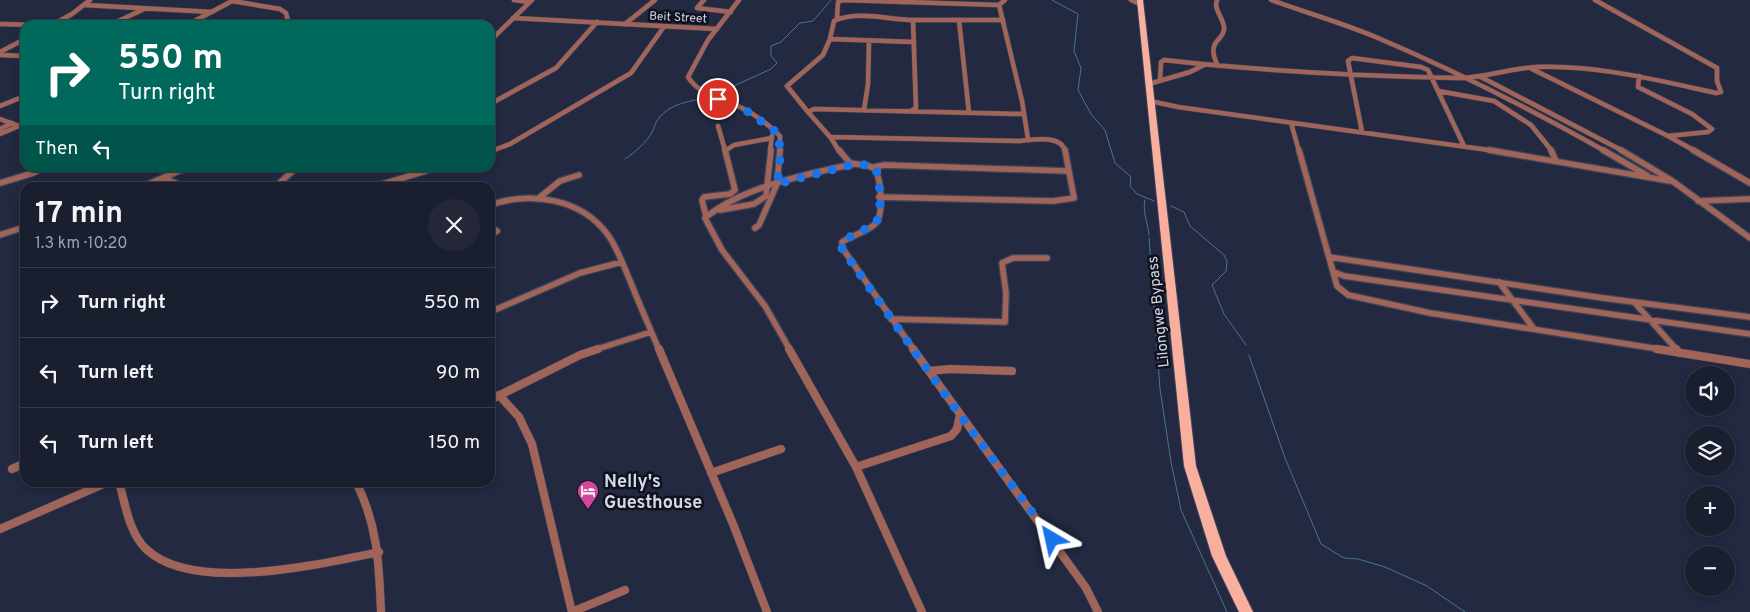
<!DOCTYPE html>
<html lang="en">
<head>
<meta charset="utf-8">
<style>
  :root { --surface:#1a1f30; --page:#232738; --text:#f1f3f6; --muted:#9fa2ab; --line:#383d4c }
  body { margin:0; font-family:Overpass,sans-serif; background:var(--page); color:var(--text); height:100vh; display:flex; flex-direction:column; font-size:19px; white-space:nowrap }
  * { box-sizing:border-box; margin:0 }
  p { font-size:16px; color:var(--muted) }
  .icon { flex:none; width:28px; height:28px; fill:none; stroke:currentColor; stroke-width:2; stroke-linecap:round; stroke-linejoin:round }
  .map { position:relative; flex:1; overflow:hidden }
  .details { position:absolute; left:20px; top:182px; width:475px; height:305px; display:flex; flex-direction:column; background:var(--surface); border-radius:15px; box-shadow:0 2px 8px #0003,0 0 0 1px var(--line) }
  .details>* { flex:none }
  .top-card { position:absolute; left:20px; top:20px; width:475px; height:152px; border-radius:15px; box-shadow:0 2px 8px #0003,0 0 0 1px var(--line); background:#00695c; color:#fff; overflow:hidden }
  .buttons { position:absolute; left:1685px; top:366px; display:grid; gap:10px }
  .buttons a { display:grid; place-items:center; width:50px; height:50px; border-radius:50%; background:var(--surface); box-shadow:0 2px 8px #0003,0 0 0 1px var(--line); font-size:25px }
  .pin { position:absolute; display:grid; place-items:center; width:42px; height:42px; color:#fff; margin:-21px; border:2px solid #fff; border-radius:50%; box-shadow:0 1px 5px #0007 }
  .me { position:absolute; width:55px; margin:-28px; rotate:324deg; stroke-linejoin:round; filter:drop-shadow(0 0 4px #0008) }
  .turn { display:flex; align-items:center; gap:18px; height:105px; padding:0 15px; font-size:22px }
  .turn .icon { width:65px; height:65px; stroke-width:2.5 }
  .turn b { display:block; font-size:35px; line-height:42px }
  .then { display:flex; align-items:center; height:48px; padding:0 15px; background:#0003; gap:10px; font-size:19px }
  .round { display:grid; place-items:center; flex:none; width:52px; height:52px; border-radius:26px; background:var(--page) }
  .summary { display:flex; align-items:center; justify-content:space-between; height:85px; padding:0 15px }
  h1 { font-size:30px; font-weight:700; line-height:38px }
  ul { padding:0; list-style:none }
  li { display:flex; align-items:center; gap:15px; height:70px; padding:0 15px; border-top:1px solid var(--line) }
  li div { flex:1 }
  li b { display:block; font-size:19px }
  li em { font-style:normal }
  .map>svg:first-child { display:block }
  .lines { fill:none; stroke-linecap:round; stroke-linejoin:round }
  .stream { stroke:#4b768b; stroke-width:1 }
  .minor-far2-casing { stroke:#3e455b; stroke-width:5.5 }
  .minor-far1-casing { stroke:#3e455b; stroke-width:8 }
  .minor-casing { stroke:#3e455b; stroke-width:9 }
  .primary-casing { stroke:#3e455b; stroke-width:2 }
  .minor-far2 { stroke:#a06558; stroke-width:4.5 }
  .minor-far1 { stroke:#a06558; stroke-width:5.5 }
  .minor { stroke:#a06558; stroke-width:8 }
  .primary { fill:#f9af9e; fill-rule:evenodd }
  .route { stroke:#1a73e8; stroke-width:9; stroke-dasharray:0 16.2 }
  .labels { text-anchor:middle; stroke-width:5; stroke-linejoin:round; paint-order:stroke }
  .far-street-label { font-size:12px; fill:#d4d9e8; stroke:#0f121d }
  .street-label { font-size:15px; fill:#d4d9e8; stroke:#0f121d }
  .near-poi-label { font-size:18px; font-weight:bold; fill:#d4d9e8; stroke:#0f121d; text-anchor:start }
</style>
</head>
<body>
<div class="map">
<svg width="1750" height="612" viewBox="0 0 1750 612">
  <rect width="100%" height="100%" fill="#222940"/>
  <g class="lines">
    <path class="stream" d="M1052,0l26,14 -4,37 7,17 -3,22 13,24 14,16 10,33 16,14 -1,9 7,8 17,7
      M714,95l57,-26 6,-6 -6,-7v-10l10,-4 19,-19 13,-2 18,-21
      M625,159c9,-6 22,-17 27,-27 3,-5 3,-10 7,-14 11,-15 33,-17 50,-21
      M1145,200c-3,11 3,23 4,35
      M1171,206l13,6 6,14 34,29 3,6 -1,10 -14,14 12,29 22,31
      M1149,238l11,151 11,73 10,48 46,102
      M1249,355l36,103 36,86 23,14 14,1 27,8 42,19 38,26"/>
    <g class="minor-far2-casing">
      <path id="minor-far2" d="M514,0l16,2
        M704,0l-7,8 34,4
        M739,0l-31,40 -20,37c12,19 35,22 54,31 14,7 27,17 38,28v15
        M1131,0l9,4
        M1217,0c-4,11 8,18 7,30 -1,5 -3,6 -6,10 -8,8 -4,18 0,26
        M1271,0c36,13 72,23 107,38 78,33 154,72 227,113
        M232,1l48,8 6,4 3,12
        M85,5l127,7
        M999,5l23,96 6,38
        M513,18l204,11
        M837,18l1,-16 4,-2 157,5 6,-5
        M959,20l10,93
        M0,24l35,1
        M625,24l30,-24
        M52,25l20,-11 18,-14
        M110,25l34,-16
        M187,25l47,-25
        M830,39l84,3
        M490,41l42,-41
        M0,52l25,-13
        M0,55l25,1
        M1532,69l136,67 27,15
        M1639,76l-1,11 54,27 20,15 -4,3 -40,4
        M1481,77l142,74
        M1160,81l1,-19 3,-2c98,11 196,16 294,18 27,0 52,-10 79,-11 61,-2 120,13 179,26l5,-1 -4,-11v-13l-122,-68
        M1149,84l41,-12 14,-7
        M1438,91l56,10 37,24 21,26
        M1150,101l28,6 318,44
        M490,104l66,-36 41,-46
        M0,106l25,-10
        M864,110l4,-26 1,-43
        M911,111l5,-3 -3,-88
        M808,112l-21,-26 36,-31 7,-16 4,-18c24,-11 55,-1 80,-1 30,0 59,0 89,0
        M0,119l25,9
        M1291,123l8,28
        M718,126l7,24
        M0,129l12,-6
        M1362,132l-14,-71 4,-3 69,9 7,3 36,76
        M0,134l19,-8
        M830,137l188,4c13,-1 43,-7 47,10
        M491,151l19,-7 121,-71 32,-45 -3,-2
        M725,151l9,-6 38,-7
        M770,151l2,-15
        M839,151l-8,-13 -23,-26 6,-3 209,5"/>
    </g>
    <g class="minor-far1-casing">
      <path id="minor-far1" d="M839,150l11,13 19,3 6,3c6,11 9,44 1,54 -8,9 -24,12 -34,19l1,7 71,101
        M1299,150l38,136 11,9 82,18 235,37
        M1489,150l181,31
        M1551,150l5,11
        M1603,150l45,26
        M1621,150l50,30 79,58
        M1693,150l57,33
        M490,152l4,-2
        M874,167l11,-2 182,6
        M164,178l22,10
        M0,183l33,-10 9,-5
        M139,188l47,-20
        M274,188l22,-20
        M370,188l65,-20
        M540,197l20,-16 19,-6
        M879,197l174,4 21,-3 -9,-48
        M1698,201l52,-2
        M490,205c41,-14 91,-7 118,30 10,14 16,32 23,48 9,23 19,45 28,67
        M720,210l34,-6 12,-8 5,-46
        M706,216l-4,-16 2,-3 26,-3 5,-4 -10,-40
        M490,227l7,4 -7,4
        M755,228l4,-3 18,-41 3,-34
        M0,235l25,-8
        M1329,257l274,41 147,19
        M1334,272l10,4 406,58
        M1499,282l35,47
        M1634,302l43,48
        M490,312l90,-39 42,-11
        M891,319l114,3 1,-29 -4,-30 11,-5h34
        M594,350l57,-18
        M790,350l-25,-44 -43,-56 -17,-32c37,-31 102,-44 149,-54"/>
    </g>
    <g class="minor-casing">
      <path id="minor" d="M659,349l74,175 34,88
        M789,349l67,118 66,145
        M913,349l173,239 12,24
        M1657,349l93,15
        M1676,349l3,4
        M929,371l21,-2 62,2
        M499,395l20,22 13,27 40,168
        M490,400l90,-45 18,-6
        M856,467l95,-31 6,-7 3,-15
        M12,469l13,-6
        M711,473l70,-24
        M119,482c6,21 10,51 27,67 47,45 175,15 233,3
        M356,482c22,44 23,82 25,130
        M0,529l108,-47
        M572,612l53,-22"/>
    </g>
    <g class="primary-casing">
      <path id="primary" d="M1137,0h6l53,466 30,90 27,56h-14l-27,-56 -28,-90z"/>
    </g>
    <use href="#minor-far2" class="minor-far2"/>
    <use href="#minor-far1" class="minor-far1"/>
    <use href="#minor" class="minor"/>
    <use href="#primary" class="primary"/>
  </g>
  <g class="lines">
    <path class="route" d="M718,99l26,10 35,25 1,30 -3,20 78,-20 13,1 8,4c4,12 7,45 -1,55l-29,15 -4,3v7l104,147 106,143"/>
  </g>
  <defs>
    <g id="hotel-pin" transform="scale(1.125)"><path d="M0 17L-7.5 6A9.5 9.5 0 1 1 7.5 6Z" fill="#d1479c" stroke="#0f121d"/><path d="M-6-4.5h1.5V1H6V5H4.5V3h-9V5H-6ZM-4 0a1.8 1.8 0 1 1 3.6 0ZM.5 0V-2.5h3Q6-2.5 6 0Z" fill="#fff"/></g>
  </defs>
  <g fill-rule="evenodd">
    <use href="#hotel-pin" x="588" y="491"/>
  </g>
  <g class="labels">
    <g class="far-street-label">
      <text transform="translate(678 17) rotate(3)" y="4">Beit Street</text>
    </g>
    <g class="street-label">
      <text transform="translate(1158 312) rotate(-96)" y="5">Lilongwe Bypass</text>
    </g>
    <g class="near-poi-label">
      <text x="604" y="487">Nelly's<tspan x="604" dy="21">Guesthouse</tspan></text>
    </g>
  </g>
</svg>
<div class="buttons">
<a><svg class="icon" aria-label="sound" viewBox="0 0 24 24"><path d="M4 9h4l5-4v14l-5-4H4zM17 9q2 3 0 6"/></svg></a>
<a><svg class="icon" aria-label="layers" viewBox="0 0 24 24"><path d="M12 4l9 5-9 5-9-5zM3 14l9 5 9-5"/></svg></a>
<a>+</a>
<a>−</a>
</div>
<div class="pin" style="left:718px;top:99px;background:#d93025"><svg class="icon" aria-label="arrive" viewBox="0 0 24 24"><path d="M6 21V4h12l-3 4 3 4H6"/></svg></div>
<svg class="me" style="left:1052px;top:539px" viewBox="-20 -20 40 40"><path d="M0-17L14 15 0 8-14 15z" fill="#1a73e8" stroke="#fff" stroke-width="4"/></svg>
<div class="top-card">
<div class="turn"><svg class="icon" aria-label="right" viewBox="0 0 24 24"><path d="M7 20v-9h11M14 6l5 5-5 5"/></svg><div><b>550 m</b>Turn right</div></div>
<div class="then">Then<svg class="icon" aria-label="left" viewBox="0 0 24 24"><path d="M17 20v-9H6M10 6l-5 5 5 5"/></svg></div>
</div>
<section class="details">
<div class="summary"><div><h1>17 min</h1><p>1.3 km · 10:20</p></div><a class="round"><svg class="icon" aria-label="close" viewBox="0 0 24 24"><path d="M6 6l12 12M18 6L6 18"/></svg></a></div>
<ul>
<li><svg class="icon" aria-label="right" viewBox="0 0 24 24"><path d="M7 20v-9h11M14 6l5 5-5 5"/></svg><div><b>Turn right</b></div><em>550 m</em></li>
<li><svg class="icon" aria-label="left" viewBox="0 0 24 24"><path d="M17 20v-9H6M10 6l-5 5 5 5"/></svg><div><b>Turn left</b></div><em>90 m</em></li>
<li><svg class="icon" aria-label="left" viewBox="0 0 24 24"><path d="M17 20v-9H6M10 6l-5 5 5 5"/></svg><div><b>Turn left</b></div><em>150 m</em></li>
</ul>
</section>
</div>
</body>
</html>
